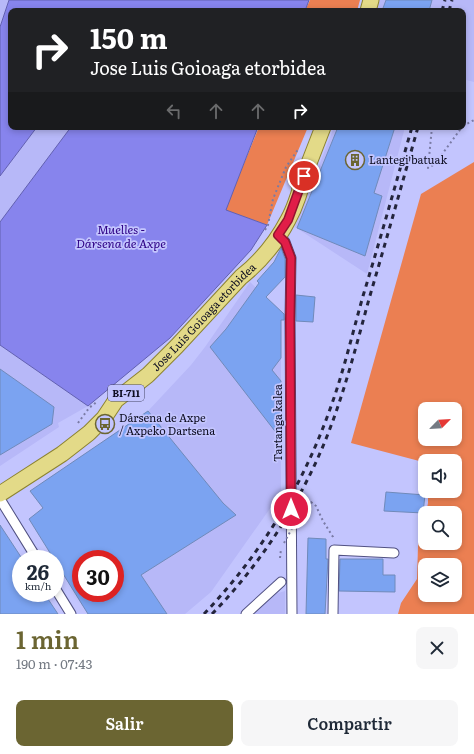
<!DOCTYPE html>
<html lang="es">
<head>
<meta charset="utf-8">
<style>
  :root { --surface:#fff; --page:#f6f6f7; --text:#1f2937; --muted:#747a83; --accent:#6b6532 }
  body { margin:0; font-family:Literata,serif; background:var(--page); color:var(--text); height:100vh; display:flex; flex-direction:column; font-size:15px; white-space:nowrap }
  * { box-sizing:border-box; margin:0 }
  p { font-size:13px; color:var(--muted) }
  .icon { flex:none; width:22px; height:22px; fill:none; stroke:currentColor; stroke-width:2; stroke-linecap:round; stroke-linejoin:round }
  .map { position:relative; height:614px; overflow:hidden }
  .panel { display:flex; flex-direction:column; background:var(--surface); flex:1 }
  .panel>* { flex:none }
  .banner { position:absolute; left:8px; top:8px; width:458px; height:122px; border-radius:8px; box-shadow:0 2px 6px #0003; background:#202124; color:#fff; overflow:hidden }
  .needle { width:26px; rotate:66deg }
  .tools { position:absolute; left:418px; top:402px; display:grid; gap:8px }
  .tools a { display:grid; place-items:center; width:44px; height:44px; border-radius:8px; background:var(--surface); box-shadow:0 2px 6px #0003; font-size:20px }
  .speed { position:absolute; left:12px; top:550px; display:flex; gap:8px; font-size:20px; font-weight:700; text-align:center }
  .speed>* { display:grid; place-content:center; width:52px; height:52px; border-radius:50%; background:var(--surface); box-shadow:0 2px 6px #0003; line-height:1 }
  .speed small { font-size:10px; font-weight:400 }
  .speed .limit { border:6px solid #d22; background:#fff; color:#111 }
  .pin { position:absolute; display:grid; place-items:center; width:34px; height:34px; color:#fff; margin:-17px; border:2px solid #fff; border-radius:50%; box-shadow:0 1px 4px #0007 }
  .me { position:absolute; width:44px; margin:-22px; rotate:0deg; stroke-linejoin:round; filter:drop-shadow(0 0 3px #0008) }
  .turn { display:flex; align-items:center; gap:14px; height:84px; padding:0 16px; font-size:18px }
  .turn .icon { width:52px; height:52px; stroke-width:2.5 }
  .turn b { display:block; font-size:28px; line-height:34px }
  .lanes { display:flex; align-items:center; height:38px; padding:0 16px; background:#0003; justify-content:center; gap:20px; direction:ltr }
  .lanes .off { opacity:.35 }
  .round { display:grid; place-items:center; flex:none; width:42px; height:42px; border-radius:8px; background:var(--page) }
  .summary { display:flex; align-items:center; justify-content:space-between; height:68px; padding:0 16px }
  h1 { font-size:24px; font-weight:600; line-height:30px; color:var(--accent) }
  .button { display:flex; gap:8px; margin-top:auto; padding:8px 16px }
  .button a { flex:1; height:46px; border-radius:8px; background:var(--accent); color:#fff; font-size:16px; font-weight:600; line-height:46px; text-align:center }
  .button a+a { background:var(--page); color:var(--text) }
  .map>svg:first-child { display:block }
  .built { fill:#b7b8f8; fill-rule:evenodd }
  .green { fill:#eb7f52; fill-rule:evenodd }
  .water { fill:#8784ed; stroke:#6260b0 }
  .building { fill:#7ba3f1; stroke:#708aba; fill-rule:evenodd }
  .lines { fill:none; stroke-linecap:round; stroke-linejoin:round }
  .street-casing { stroke:#515182; stroke-width:11 }
  .primary-casing { stroke:#8c8330; stroke-width:17 }
  .path { stroke:#7a7ba5; stroke-width:2; stroke-dasharray:2 3; stroke-linecap:butt }
  .street { stroke:#fff; stroke-width:9 }
  .primary { stroke:#e3da88; stroke-width:15 }
  .rail { stroke:#24253d; stroke-width:3; stroke-dasharray:5 5; stroke-linecap:butt }
  .path-bridge { stroke:#7a7ba5; stroke-width:2; stroke-dasharray:2 3; stroke-linecap:butt }
  .route-casing { stroke:#92132f; stroke-width:10 }
  .route { stroke:#e11d48; stroke-width:7 }
  .labels { text-anchor:middle; stroke-width:3.5; stroke-linejoin:round; paint-order:stroke }
  .shield { fill:#c3c5fe; stroke:#444463; stroke-width:1 }
  .shield-label { font-size:10px; font-weight:bold; fill:#0d0d20 }
  .poi-label { font-size:11px; fill:#0d0d20; stroke:#c3c5fe; text-anchor:start }
  .street-label { font-size:11px; fill:#0d0d20; stroke:#c3c5fe }
  .water-label { font-size:12px; font-style:italic; fill:#2d0085; stroke:#c3c5fe }
</style>
</head>
<body>
<div class="map">
<svg width="474" height="614" viewBox="0 0 474 614">
  <rect width="100%" height="100%" fill="#c3c5fe"/>
  <path class="built" d="M0,0h9l-9,27z
    M380,0h94v82l-11,-3v-68h-87z
    M37,127h34l-71,95v-46z
    M334,127h71l-38,147 -72,-47z
    M250,282l31,30v181l-70,99 -26,22h-97l-33,-55 -26,-40 14,-11 -13,-17 118,-80 43,-46 14,-18zM81,559h34v34h-34z
    M0,345l88,61 -30,17 1,4 -59,39z
    M285,591v23h-31l21,-20z"/>
  <path class="green" d="M310,0h50l-3,11h-52z
    M259,127h49l-41,98 -42,-15z
    M474,162v452h-76l3,-11 16,-24 1,-33 7,-29v26h30v-30h-29l2,-10v-12h27v-30h-30v13l-2,-12 -72,-19 70,-249zM425,409h30v30h-30zM425,565h30v30h-30z"/>
  <path class="water" d="M9,0h300l-4,11h-294v116h26l-37,49v-149z
    M71,127h187l-32,83 41,15 -16,25 -81,88 -82,68 -88,-61v-123z"/>
  <path class="building" d="M386,0h46l-3,11h-47z
    M338,127h57l-21,66 8,3 -17,60 -68,-28z
    M281,248l4,11v18l-19,20 18,17v6h-3v38l-9,12 9,11v58l-71,-92 16,-18 33,-46 -2,-2 17,-19z
    M296,295l19,2 -2,25 -17,-1z
    M0,369l54,38 -2,17 -52,31z
    M148,411l75,92 13,12 -95,60 26,39h-79l-59,-95 14,-11 -13,-17zM81,559h34v34h-34z
    M386,492l39,3 -2,18 -39,-2z
    M0,525l21,32v36h23l14,21h-58z
    M308,538l18,1v20h2l-3,55h-19z
    M340,559h43v16h12v17l-56,-1z"/>
  <g class="lines">
    <g class="street-casing">
      <path id="street" d="M278,235l7,7 6,16 -1,61 2,295
        M0,499l37,60
        M55,588l16,26
        M246,614l35,-32
        M333,614l1,-64 60,3"/>
    </g>
    <g class="primary-casing">
      <g id="primary">
        <path d="M368,11l3,-11"/>
        <path d="M299,185l5,-9 19,-49"/>
        <path id="s1" d="M0,494l62,-40 27,-21 15,-15 12,-18 32,-25 29,-29 64,-69c19,-15 36,-36 47,-57 8,-14 12,-29 16,-44"/>
      </g>
    </g>
    <path class="path" d="M463,126l11,-6
      M432,127l-4,41 7,-4 27,-37
      M265,230l3,-5 5,-26 13,-32 13,-19
      M78,423l11,-15 9,-7
      M306,503l5,-1 5,4 7,15 10,16v3
      M280,558l1,-9"/>
    <use href="#street" class="street"/>
    <use href="#primary" class="primary"/>
    <path class="rail" d="M442,11l3,-11
      M449,11l3,-11
      M204,614c56,-59 97,-125 125,-202 14,-38 23,-77 34,-116 17,-56 33,-113 49,-169
      M212,614c43,-44 78,-96 104,-152 24,-52 38,-108 53,-163 17,-58 33,-115 49,-172"/>
    <path class="path-bridge" d="M284,543l22,-40"/>
  </g>
  <g class="lines">
    <g class="route-casing">
      <path id="route" d="M291,509l-1,-190 1,-61 -6,-16 -7,-7 10,-15 16,-44"/>
    </g>
    <use href="#route" class="route"/>
  </g>
  <defs>
    <g id="building-ring" transform="scale(1)"><circle r="9.5" fill="#c3c5fe" stroke="#6b6532" stroke-width="1.5"/><path d="M-4-6H4V6H1V3H-1V6H-4ZM-2.5-4.3h1.7v1.8h-1.7ZM.8-4.3h1.7v1.8H.8ZM-2.5-1h1.7V.8h-1.7ZM.8-1h1.7V.8H.8Z" fill="#6b6532"/></g>
    <g id="bus-ring" transform="scale(1)"><circle r="9.5" fill="#c3c5fe" stroke="#6b6532" stroke-width="1.5"/><path d="M-5-6H5V4H4V6H2V4H-2V6H-4V4H-5ZM-3.5-4V0h7V-4ZM-3.5 1.2v1.5H-2V1.2ZM2 1.2v1.5H3.5V1.2Z" fill="#6b6532"/></g>
  </defs>
  <g fill-rule="evenodd">
    <use href="#building-ring" x="355" y="160"/>
    <use href="#bus-ring" x="105" y="424"/>
  </g>
  <g class="labels">
    <rect class="shield" x="108" y="385" width="36" height="16" rx="3"/>
    <g class="shield-label">
      <text x="126" y="397">BI-711</text>
    </g>
    <g class="poi-label">
      <text x="369" y="164">Lantegi batuak</text>
      <text x="119" y="422">Dársena de Axpe<tspan x="119" dy="13">/ Axpeko Dartsena</tspan></text>
    </g>
    <g class="street-label">
      <text dy="4" stroke="none"><textPath href="#s1" startOffset="272">Jose Luis Goioaga etorbidea</textPath></text>
      <text transform="translate(278 423) rotate(-90)" y="4">Tartanga kalea</text>
    </g>
    <g class="water-label">
      <text x="121" y="234">Muelles -<tspan x="121" dy="14">Dársena de Axpe</tspan></text>
    </g>
  </g>
</svg>
<div class="tools">
<a><svg class="needle" viewBox="-14 -14 28 28"><path d="M0-13l5 13h-10z" fill="#e53935"/><path d="M0 13l5-13h-10z" fill="#747a83"/></svg></a>
<a><svg class="icon" aria-label="sound" viewBox="0 0 24 24"><path d="M4 9h4l5-4v14l-5-4H4zM17 9q2 3 0 6"/></svg></a>
<a><svg class="icon" aria-label="search" viewBox="0 0 24 24"><circle cx="10" cy="10" r="6"/><path d="M15 15l6 6"/></svg></a>
<a><svg class="icon" aria-label="layers" viewBox="0 0 24 24"><path d="M12 4l9 5-9 5-9-5zM3 14l9 5 9-5"/></svg></a>
</div>
<div class="speed"><div>26<small>km/h</small></div><div class="limit">30</div></div>
<div class="pin" style="left:304px;top:176px;background:#d93025"><svg class="icon" aria-label="arrive" viewBox="0 0 24 24"><path d="M6 21V4h12l-3 4 3 4H6"/></svg></div>
<svg class="me" style="left:291px;top:509px" viewBox="-20 -20 40 40"><circle r="17" fill="#e11d48" stroke="#fff" stroke-width="3"/><path d="M0-11L8 9 0 5-8 9z" fill="#fff"/></svg>
<div class="banner">
<div class="turn"><svg class="icon" aria-label="right" viewBox="0 0 24 24"><path d="M7 20v-9h11M14 6l5 5-5 5"/></svg><div><b>150 m</b>Jose Luis Goioaga etorbidea</div></div>
<div class="lanes"><svg class="icon off" aria-label="left" viewBox="0 0 24 24"><path d="M17 20v-9H6M10 6l-5 5 5 5"/></svg><svg class="icon off" aria-label="ahead" viewBox="0 0 24 24"><path d="M12 20V5M6 11l6-6 6 6"/></svg><svg class="icon off" aria-label="ahead" viewBox="0 0 24 24"><path d="M12 20V5M6 11l6-6 6 6"/></svg><svg class="icon" aria-label="right" viewBox="0 0 24 24"><path d="M7 20v-9h11M14 6l5 5-5 5"/></svg></div>
</div>
</div>
<section class="panel">
<div class="summary"><div><h1>1 min</h1><p>190 m · 07:43</p></div><a class="round"><svg class="icon" aria-label="close" viewBox="0 0 24 24"><path d="M6 6l12 12M18 6L6 18"/></svg></a></div>
<div class="button"><a>Salir</a><a>Compartir</a></div>
</section>
</body>
</html>
